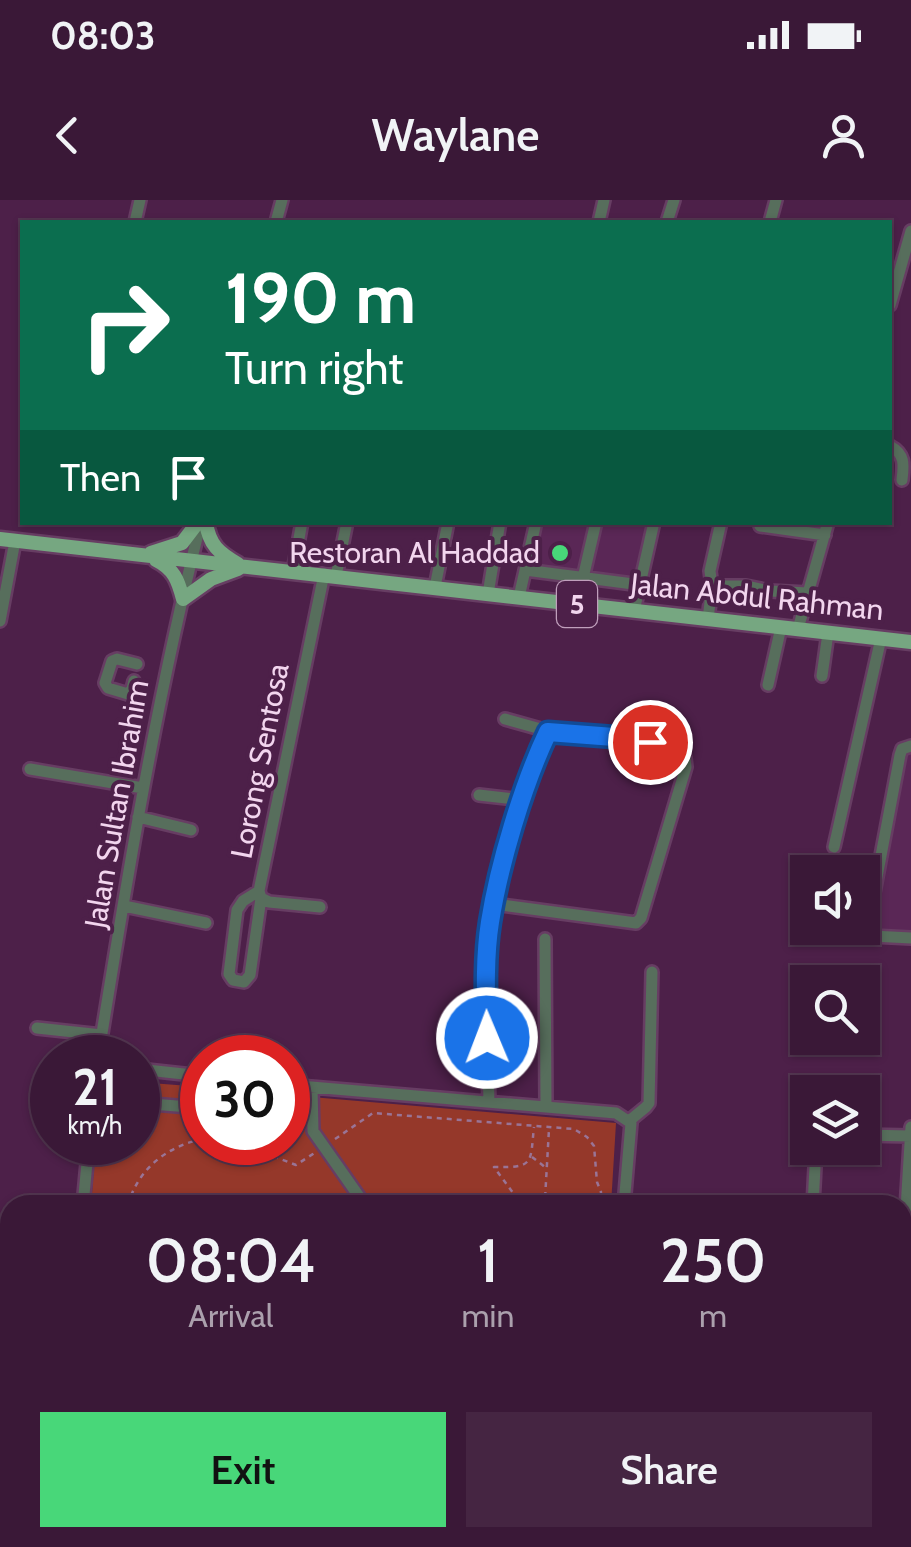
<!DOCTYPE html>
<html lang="en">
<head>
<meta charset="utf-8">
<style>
  :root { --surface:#3a1837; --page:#452542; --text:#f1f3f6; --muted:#aba0ad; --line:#543752; --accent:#48d779 }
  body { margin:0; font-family:Cabin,sans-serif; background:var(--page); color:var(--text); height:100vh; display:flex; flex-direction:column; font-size:38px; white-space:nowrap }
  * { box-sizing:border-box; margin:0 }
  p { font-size:32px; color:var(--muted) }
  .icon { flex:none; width:55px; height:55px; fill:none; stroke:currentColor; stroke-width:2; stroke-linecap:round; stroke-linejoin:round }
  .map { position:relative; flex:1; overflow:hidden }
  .details { position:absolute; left:0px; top:995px; width:912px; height:352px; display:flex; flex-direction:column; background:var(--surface); border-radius:30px 30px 0 0; box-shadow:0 2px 8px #0004,0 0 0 2px var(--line) }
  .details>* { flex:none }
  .guide { position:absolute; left:20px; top:20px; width:872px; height:305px; border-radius:0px; box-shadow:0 2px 8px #0004,0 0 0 2px var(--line); background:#0b6e4f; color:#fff; overflow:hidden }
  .fabs { position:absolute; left:790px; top:655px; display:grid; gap:20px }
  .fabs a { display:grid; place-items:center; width:90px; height:90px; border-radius:0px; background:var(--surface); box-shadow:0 2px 8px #0004,0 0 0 2px var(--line); font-size:50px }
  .speed { position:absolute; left:30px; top:835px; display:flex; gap:20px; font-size:50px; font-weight:700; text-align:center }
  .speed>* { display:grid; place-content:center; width:130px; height:130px; border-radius:50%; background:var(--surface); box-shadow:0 2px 8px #0004,0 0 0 2px var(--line); line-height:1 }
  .speed small { font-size:25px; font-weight:400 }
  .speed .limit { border:15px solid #d22; background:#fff; color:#111 }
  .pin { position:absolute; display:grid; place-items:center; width:85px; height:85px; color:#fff; margin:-42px; border:5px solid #fff; border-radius:50%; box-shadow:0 2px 10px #0007 }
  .me { position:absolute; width:110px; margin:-55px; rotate:359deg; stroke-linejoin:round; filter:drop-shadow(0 0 8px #0008) }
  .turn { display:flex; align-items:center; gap:35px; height:210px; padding:0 40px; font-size:45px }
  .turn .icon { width:130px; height:130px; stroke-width:2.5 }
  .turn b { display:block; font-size:70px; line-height:85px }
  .then { display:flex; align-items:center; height:95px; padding:0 40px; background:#0003; gap:20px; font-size:38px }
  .eta { display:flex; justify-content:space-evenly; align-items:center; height:170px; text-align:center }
  .eta b { font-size:60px; font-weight:600; line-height:70px }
  .cta { display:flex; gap:20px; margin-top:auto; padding:20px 40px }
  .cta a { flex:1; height:115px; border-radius:0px; background:var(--accent); color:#111; font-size:40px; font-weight:600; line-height:115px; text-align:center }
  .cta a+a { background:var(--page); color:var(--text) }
  .status { display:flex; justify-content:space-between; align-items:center; height:70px; padding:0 50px; background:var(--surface); direction:ltr }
  .status svg { height:28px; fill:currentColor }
  header { display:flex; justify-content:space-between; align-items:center; height:130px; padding:0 40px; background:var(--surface); font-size:45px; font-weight:600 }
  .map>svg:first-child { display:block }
  .built { fill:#5a2756 }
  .green { fill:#95382a }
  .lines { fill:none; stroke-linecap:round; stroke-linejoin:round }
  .minor-casing { stroke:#673d63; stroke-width:16 }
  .major-casing { stroke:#673d63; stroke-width:19 }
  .path { stroke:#9a7496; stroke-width:2.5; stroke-dasharray:5 5; stroke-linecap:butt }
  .minor { stroke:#576e5c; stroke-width:11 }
  .major { stroke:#76a781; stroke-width:14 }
  .route-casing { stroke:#114b97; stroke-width:25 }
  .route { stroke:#1a73e8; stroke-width:18 }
  .poi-dot { fill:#48d779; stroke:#4d2049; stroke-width:4 }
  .labels { text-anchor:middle; stroke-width:8; stroke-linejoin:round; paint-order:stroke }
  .shield { fill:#4d2049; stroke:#c09fbc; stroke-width:2.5 }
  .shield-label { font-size:28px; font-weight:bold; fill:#f2d5ee }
  .poi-label { font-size:30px; fill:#f2d5ee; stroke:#4d2049; text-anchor:end }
  .street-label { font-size:30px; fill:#f2d5ee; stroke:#4d2049 }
</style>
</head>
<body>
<div class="status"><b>08:03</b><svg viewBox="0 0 49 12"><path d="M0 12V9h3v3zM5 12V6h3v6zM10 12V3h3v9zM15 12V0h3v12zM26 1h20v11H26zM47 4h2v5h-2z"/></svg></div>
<header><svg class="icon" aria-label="back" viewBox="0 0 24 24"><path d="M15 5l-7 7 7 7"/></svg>Waylane<svg class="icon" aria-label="person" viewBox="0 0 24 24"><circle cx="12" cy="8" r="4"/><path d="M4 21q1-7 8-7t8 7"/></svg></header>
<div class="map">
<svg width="911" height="1347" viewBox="0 0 911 1347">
  <rect width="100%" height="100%" fill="#4d2049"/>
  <path class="built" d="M540,323h110l-13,58 -107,-14z
    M911,548v187l-41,-5 32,-175z"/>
  <path class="green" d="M138,882l64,5v55h86v-47l328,28 -5,82h-520l5,-62 42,-1z
    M64,1338h527l-1,9h-527z"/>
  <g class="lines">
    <g class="minor-casing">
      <path id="minor" d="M135,22l5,-22
        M276,22l6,-22
        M599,22l5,-22
        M667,22l7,-22
        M770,22l6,-22
        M890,105l21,-74
        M890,246c15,8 14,18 12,34
        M760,326l65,9
        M525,370l116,15
        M293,371l9,-49
        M336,376l11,-54
        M583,378l13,-56
        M712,386l-2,-15 11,-49
        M435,387l13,-65
        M488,394l12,-72
        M519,397l17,-75
        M634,411l20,-89
        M708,419l4,-33h34l24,5 38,2
        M0,421l15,-80
        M798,429l30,-107
        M822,476l6,-43
        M134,481l-2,8 -4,5 -20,-6 -3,-5 7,-22 5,-2 20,5
        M768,485l13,-58
        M911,546l-9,3 -2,6 -33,175 5,6 39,2
        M30,569l113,19
        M479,595l44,5
        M138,617l53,13
        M834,647l47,-209
        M259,691l-16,10 -6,9 -8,64 4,6 11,2 6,-7 11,-77
        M494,704l142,19 5,-5 45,-151 -1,-9 -4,-8 -7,-4 -47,-9 -79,-6 -43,-12
        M124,706l82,17
        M320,707l-51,-5 -8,-4 -2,-7 65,-317
        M545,739l1,167
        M37,828l65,7
        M98,858c29,-180 58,-359 103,-536
        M138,869l64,7
        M288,885l328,28 15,10 -7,82
        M312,888l1,43 52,74
        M489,901l-3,-95 4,-84 16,-68 17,-56 25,-67
        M139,903l63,5
        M288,914l23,2
        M629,921l17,-14 3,-4 3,-131
        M862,935l49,1
        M83,1005l6,-63
        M813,1005l3,-57
        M0,1060l10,2
        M902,1074l9,-147
        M902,1123l9,2
        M0,1222h10
        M58,1347l1,-9
        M357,1347v-9
        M379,1347l1,-9
        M603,1347l1,-9
        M858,1347l1,-9"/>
    </g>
    <g class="major-casing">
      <path id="major" d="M206,322c3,23 13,31 32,42
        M0,339l911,103
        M151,353l31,-10 16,-21
        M156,360c18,9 22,20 27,39l28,-20 27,-10"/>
    </g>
    <path class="path" d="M335,939l38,-26 201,16 13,8 7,9 3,36 4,10 -1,13
      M236,942l60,23 20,-13
      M532,957l13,10
      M128,1005c10,-36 38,-58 74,-66
      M505,1005l11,-8 -22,-30c41,1 36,-4 40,-40
      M528,1005l17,-6 4,-70
      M79,1347v-9
      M102,1347v-9
      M264,1347l1,-9
      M576,1347l1,-9"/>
    <use href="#minor" class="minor"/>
    <use href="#major" class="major"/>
  </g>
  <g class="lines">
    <g class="route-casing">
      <path id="route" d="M487,838c-1,-38 -3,-78 3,-116 9,-57 33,-138 58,-190l79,6 23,4"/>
    </g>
    <use href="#route" class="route"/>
  </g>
  <circle class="poi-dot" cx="560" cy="353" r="10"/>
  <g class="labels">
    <rect class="shield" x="557" y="381" width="40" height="46" rx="8"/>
    <g class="shield-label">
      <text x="577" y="414">5</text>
    </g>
    <g class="poi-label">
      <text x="540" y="363">Restoran Al Haddad</text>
    </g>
    <g class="street-label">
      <text transform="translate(757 397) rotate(6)" y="10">Jalan Abdul Rahman</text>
      <text transform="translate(260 561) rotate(-79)" y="10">Lorong Sentosa</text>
      <text transform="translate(117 604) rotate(-80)" y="10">Jalan Sultan Ibrahim</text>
    </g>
  </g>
</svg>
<div class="fabs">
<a><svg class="icon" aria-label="sound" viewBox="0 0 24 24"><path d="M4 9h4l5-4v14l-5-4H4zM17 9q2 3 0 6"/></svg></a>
<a><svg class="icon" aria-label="search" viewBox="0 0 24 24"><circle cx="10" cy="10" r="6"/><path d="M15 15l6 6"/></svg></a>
<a><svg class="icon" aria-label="layers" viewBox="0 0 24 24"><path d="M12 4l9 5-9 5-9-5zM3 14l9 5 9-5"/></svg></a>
</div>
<div class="speed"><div>21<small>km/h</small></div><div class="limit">30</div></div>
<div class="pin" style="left:650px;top:542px;background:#d93025"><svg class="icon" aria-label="arrive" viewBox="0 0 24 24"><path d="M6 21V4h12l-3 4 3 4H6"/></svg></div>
<svg class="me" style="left:487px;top:838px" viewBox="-20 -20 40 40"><circle r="17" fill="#1a73e8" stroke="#fff" stroke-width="3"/><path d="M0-11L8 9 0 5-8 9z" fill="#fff"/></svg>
<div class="guide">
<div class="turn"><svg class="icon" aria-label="right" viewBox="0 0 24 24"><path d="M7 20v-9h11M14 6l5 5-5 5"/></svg><div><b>190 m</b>Turn right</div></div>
<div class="then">Then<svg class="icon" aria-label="arrive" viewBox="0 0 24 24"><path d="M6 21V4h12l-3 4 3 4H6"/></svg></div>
</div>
<section class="details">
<div class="eta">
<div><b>08:04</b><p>Arrival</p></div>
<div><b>1</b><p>min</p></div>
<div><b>250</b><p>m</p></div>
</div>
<div class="cta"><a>Exit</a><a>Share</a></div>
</section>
</div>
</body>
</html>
